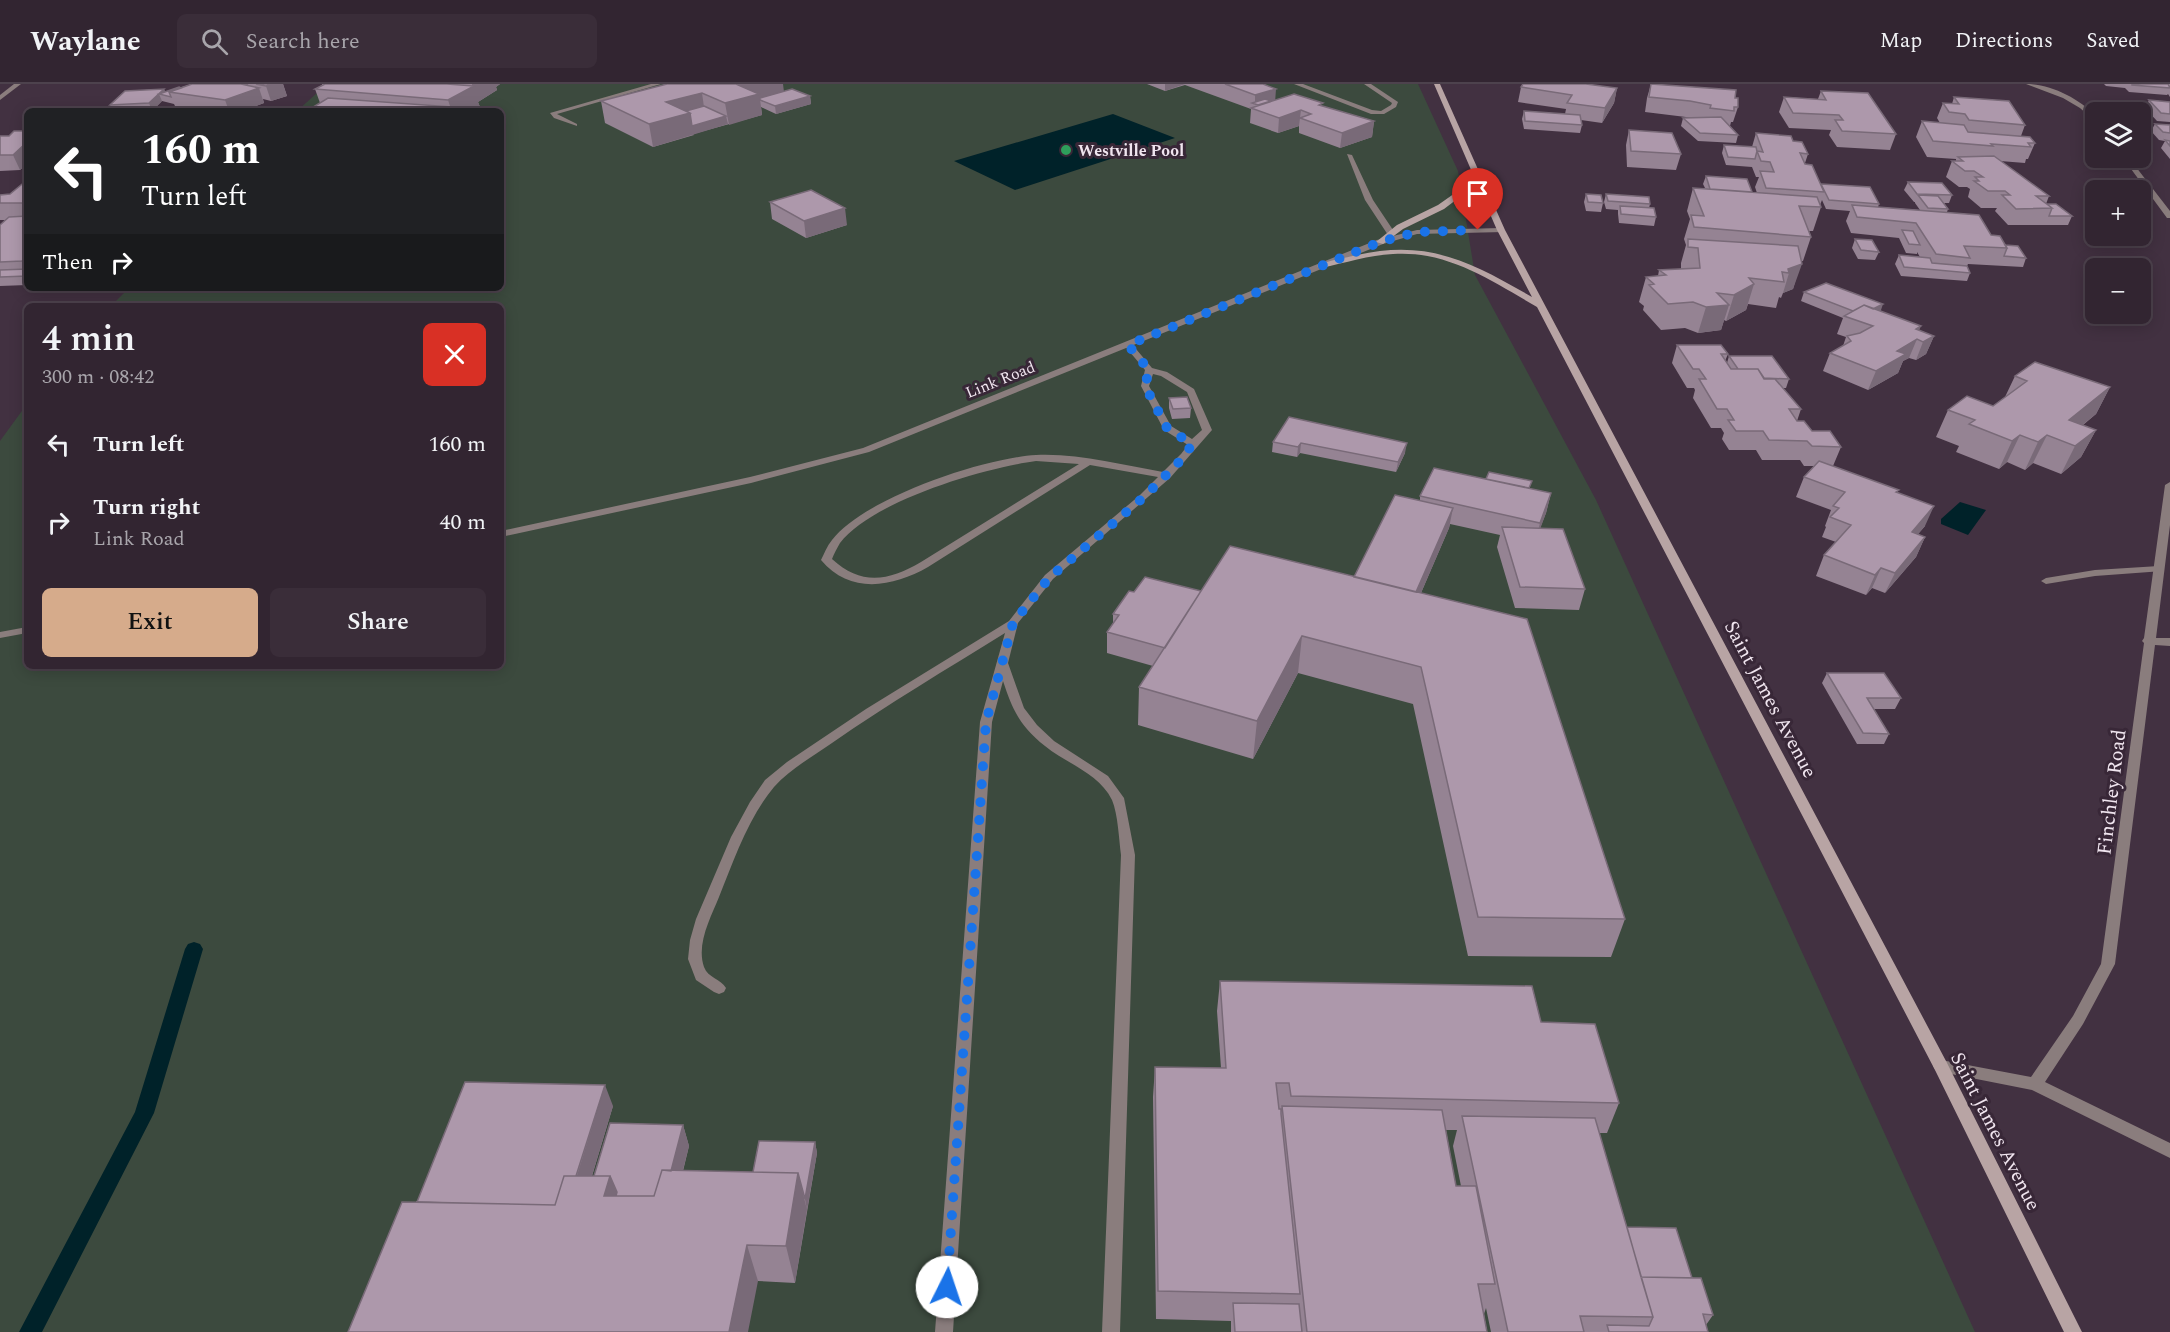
<!DOCTYPE html>
<html lang="en">
<head>
<meta charset="utf-8">
<style>
  :root { --surface:#322531; --page:#3a2d39; --text:#f1f3f6; --muted:#a8a5ab; --line:#4d424d; --accent:#d6ab8b }
  body { margin:0; font-family:Spectral,serif; background:var(--page); color:var(--text); height:100vh; display:flex; flex-direction:column; font-size:22px; white-space:nowrap }
  * { box-sizing:border-box; margin:0 }
  p { font-size:20px; color:var(--muted) }
  .icon { flex:none; width:33px; height:33px; fill:none; stroke:currentColor; stroke-width:2; stroke-linecap:round; stroke-linejoin:round }
  .map { position:relative; flex:1; overflow:hidden }
  .panel { position:absolute; left:24px; top:219px; width:480px; height:366px; display:flex; flex-direction:column; background:var(--surface); border-radius:9px; box-shadow:0 3px 15px #0003,0 0 0 2px var(--line) }
  .panel>* { flex:none }
  .guide { position:absolute; left:24px; top:24px; width:480px; height:183px; border-radius:9px; box-shadow:0 3px 15px #0003,0 0 0 2px var(--line); background:#202124; color:#fff; overflow:hidden }
  .fabs { position:absolute; left:2085px; top:18px; display:grid; gap:12px }
  .fabs a { display:grid; place-items:center; width:66px; height:66px; border-radius:9px; background:var(--surface); box-shadow:0 3px 15px #0003,0 0 0 2px var(--line); font-size:30px }
  .pin { position:absolute; display:grid; place-items:center; width:51px; height:51px; color:#fff; margin:-62px -26px; border-radius:50% 50% 50% 0; rotate:-45deg; box-shadow:0 0 6px #0007 }
  .pin .icon { rotate:45deg }
  .me { position:absolute; width:66px; margin:-33px; rotate:4deg; stroke-linejoin:round; filter:drop-shadow(0 0 4px #0008) }
  .turn { display:flex; align-items:center; gap:21px; height:126px; padding:0 18px; font-size:27px }
  .turn .icon { width:78px; height:78px; stroke-width:2.5 }
  .turn b { display:block; font-size:42px; line-height:51px }
  .then { display:flex; align-items:center; height:57px; padding:0 18px; background:#0003; gap:12px; font-size:22px }
  .round { display:grid; place-items:center; flex:none; width:63px; height:63px; border-radius:9px; background:var(--page) }
  .headline { display:flex; align-items:center; justify-content:space-between; height:102px; padding:0 18px }
  h1 { font-size:36px; font-weight:600; line-height:45px }
  .primary-button { display:flex; gap:12px; margin-top:auto; padding:12px 18px }
  .primary-button a { flex:1; height:69px; border-radius:9px; background:var(--accent); color:#111; font-size:24px; font-weight:600; line-height:69px; text-align:center }
  .primary-button a+a { background:var(--page); color:var(--text) }
  ul { padding:0; list-style:none }
  li { display:flex; align-items:center; gap:18px; height:78px; padding:0 18px }
  li div { flex:1 }
  li b { display:block; font-size:22px }
  li em { font-style:normal }
  header { display:flex; align-items:center; gap:36px; box-sizing:border-box; height:84px; padding:0 30px; background:var(--surface); border-bottom:2px solid var(--line) }
  header strong { font-size:28px }
  nav { display:flex; gap:33px; margin-inline-start:auto; font-size:21px }
  .search { width:420px; height:54px; background:var(--page); display:flex; align-items:center; gap:15px; box-sizing:border-box; padding:0 21px; border-radius:9px; color:var(--muted); font-size:22px }
  .map>svg:first-child { display:block }
  .green { fill:#3c4a3e }
  .water { fill:#002229 }
  .lines { fill:none; stroke-linecap:round; stroke-linejoin:round }
  .stream { fill:#002229; fill-rule:evenodd }
  .service { fill:#8a7d7d; fill-rule:evenodd }
  .minor { fill:#8a7d7d; fill-rule:evenodd }
  .secondary { fill:#b8a4a4; fill-rule:evenodd }
  .wall { fill:#958393; fill-rule:evenodd }
  .shaded-wall { fill:#796a78 }
  .building { fill:#ad98ab; stroke:#796a78; stroke-width:1.5 }
  .route { stroke:#1a73e8; stroke-width:10; stroke-dasharray:0 18 }
  .leisure-dot { fill:#2e9e5b; stroke:#382737; stroke-width:2 }
  .labels { text-anchor:middle; stroke-width:6; stroke-linejoin:round; paint-order:stroke }
  .far-poi-label { font-size:16px; font-weight:bold; fill:#f0e5ef; stroke:#382737; text-anchor:start }
  .far-street-label { font-size:16px; fill:#f0e5ef; stroke:#382737 }
  .street-label { font-size:20px; fill:#f0e5ef; stroke:#382737 }
</style>
</head>
<body>
<header>
<strong>Waylane</strong>
<div class="search"><svg class="icon" aria-label="search" viewBox="0 0 24 24"><circle cx="10" cy="10" r="6"/><path d="M15 15l6 6"/></svg>Search here</div>
<nav><a>Map</a><a>Directions</a><a>Saved</a></nav>
</header>
<div class="map">
<svg width="2170" height="1248" viewBox="0 0 2170 1248">
  <rect width="100%" height="100%" fill="#423141"/>
  <path class="green" d="M327,0h1091l40,87 17,104 121,225 379,832h-1975v-891l27,-37v262h474v-360h-390l18,-18h372v-177h-204z"/>
  <path class="water" d="M1113,30l62,24 -160,52 -61,-29z
    M1960,418l26,8 -18,25 -27,-11v-5z"/>
  <g class="lines">
    <path class="stream" d="M194,858l6,2 3,5 -49,164 -112,219h-23l116,-220 50,-163 3,-5z"/>
    <path class="service" d="M651,0h10l-104,30 20,10v2l-23,-8 -4,-5z
      M1294,0h9l69,26 9,1 10,-6 1,-2 -28,-19h7l27,18 -2,5 -12,7h-13z
      M1347,70l5,1 21,45 22,33 -1,2h-6l-23,-35z
      M1128,258l3,1 21,25 15,4 27,17 18,41 -42,48 -117,101 -35,44 -10,40 16,45 13,17 17,16 54,35 16,22 11,57 -15,477h-18l19,-477c-2,-15 -3,-41 -9,-55 -13,-27 -45,-36 -67,-54 -25,-20 -32,-35 -42,-65l-11,41 -39,610h-18l45,-610 25,-89c-58,36 -117,71 -173,110 -20,14 -42,26 -58,44 -26,31 -40,73 -55,110 -8,20 -23,47 -15,70 4,11 17,12 22,21l-2,4 -5,2 -5,-2 -18,-12 -8,-21 2,-19 6,-21 35,-82 19,-35 15,-22 22,-18 79,-53 143,-88 36,-46 95,-80 18,-18 -68,-12 -162,102c-35,20 -78,28 -107,-7 3,-6 6,-14 11,-20 32,-42 152,-82 204,-85 42,-2 86,10 127,17l18,-18 7,-9 -24,-15 -23,-44 4,-16 -21,-25zM1153,290l8,2 26,16 15,38 -10,9 -21,-13 -22,-40zM1036,377l43,3 -158,98c-32,19 -60,24 -89,-3 2,-5 5,-11 8,-16 32,-42 144,-75 196,-82z
      M2159,482l5,3 -1,2 -68,5 -49,8 -5,-3 5,-3 49,-8z"/>
    <path class="minor" d="M14,0h7l-21,16v-5z
      M2026,0c25,0 52,14 70,32v6l-16,-14 -17,-10z
      M2123,74h6l41,53v7h-3z
      M1501,144h3v4l-87,2 -34,10 -514,208 -118,31 -250,54v-6l249,-54 113,-29 514,-208 40,-10z
      M2170,398v43l-14,113h14v8l-15,-1 -40,319 -32,60 -38,58 125,61v15l-138,-68 -91,-18 -5,-1 -3,-5 3,-5 5,-1 90,17 42,-61 28,-52 43,-321 -2,-2 2,-3 21,-153z
      M27,543v6l-27,5v-6z"/>
    <path class="secondary" d="M1434,0h6l65,146 441,831 136,271h-18l-129,-262 -398,-763c-45,-26 -90,-57 -144,-53 -24,1 -48,9 -72,14l-4,-2c11,-6 28,-8 40,-11 72,-16 114,7 175,42l-35,-67 -20,-46 -33,25 -41,20 -20,15 -7,-2 21,-17 41,-20 37,-26z"/>
  </g>
  <path class="wall" d="M192,0h91l4,12 -16,5 -8,-2 1,4 -21,8h-39l-29,-5 -1,-2 -12,-3 -10,10h-39l-3,-6 54,-16 1,3z
    M322,0h178l-4,3 1,3 -19,12 2,5 -7,4h-163v-2l10,-6 -5,-14 7,-4z
    M667,0l117,7 26,5 1,8 -35,10 -15,-7 1,8 -69,19 1,1 -41,12 -48,-24 -4,-22z
    M1147,0h116l12,16 47,6 52,15 -2,16 -32,11 -41,-15v-7l-21,7 -28,-10 1,-14 -66,-24 -20,6z
    M1651,0l84,14 3,9 -5,15h-2l-1,4 8,9 -2,8 -38,-2 -17,-15 2,-8h11l-49,-6 2,-14z
    M2104,0h66v13l-2,-3 -1,1 -38,-3 -4,-4 -19,-2z
    M1521,3l96,1 -3,15 -12,20 -21,-3 1,5 -2,8 -56,-4 -2,-10 2,-8 41,3 1,-5 -48,-7z
    M1821,7l75,43 -6,16 -53,-3 -8,-12 2,-5 -42,-2 -10,-16 5,-15 34,2z
    M1954,13l71,28 -4,11 14,7 -7,16h-2l-1,4 -25,-2 49,35 -3,8 26,12 -4,9h-60l-13,-14 2,-3h-16l-13,-11 2,-8 -3,-2h-8l-13,-10 6,-16h4v-2l-29,-2 -11,-20 6,-16 18,2 -3,-5 6,-15 9,1z
    M2149,16l21,2v20l-13,-1 -12,-13z
    M2155,40l15,1v34l-9,-11 4,-7 -6,-1 -8,-9z
    M1629,46l52,24 -5,16 -49,-3 -1,-22z
    M27,47v33l-7,6 -20,1v-35h9z
    M1756,49l37,8 15,13 -3,9 16,21 58,20 -1,3 42,3 -5,-7v-1h-1l-10,-12 4,-8 44,13 -3,8h-5l4,6 -1,3 44,23 35,23 -3,9 -55,-3 -1,2 3,7 -3,8 -66,-5 -6,-12 4,-9 21,2 -3,-5v2l-11,-1 -7,-15 -48,-5 -5,-12 4,-10 -24,-2 -4,-9 -2,5 1,2 -8,24h-4l2,6 -8,24h-2l-8,28 -10,4 -2,5 -2,-1 -3,11 -28,-4 -2,6 -20,11 -2,-1 -3,10 -23,3 -13,-5 -24,2 -18,-20 1,-4 -5,-4 7,-25 12,-1 1,-6 22,-1v-6l5,-18 -2,-6 6,-20 -3,-8 6,-23h12l-2,-4 3,-8 46,16 5,1 -2,-6 4,-10h-3l-4,-10 -26,-2 -4,-12 2,-8 28,2z
    M27,96v105l-27,1v-61l6,-5h-6v-25l10,-1z
    M1586,110l17,9 -2,9 -15,-1 -2,-9z
    M1606,110l44,10 -1,4 7,9 -2,9 -35,-3 -1,-9v-4l-12,-1 -2,-7z
    M770,118l77,23 -41,13 -34,-19z
    M1855,155l24,13 -4,8 -17,-1 -6,-11z
    M1804,208l76,20 39,18 15,6 -8,18 -10,6 -7,-2 -6,3 -5,12 -30,17 -45,-19 7,-18 13,-7 3,-9 -9,-3 6,-16 -42,-17z
    M1677,261l51,9 -3,7 2,2 2,-7 60,23 -3,9h-3l18,21 -4,12 15,10 29,16 -8,19 64,27 28,33 -7,8 7,3 -9,20 -31,36 -13,-5 -6,7 -50,-19 8,-21 12,-13 -14,-5 4,-10 -1,-1 6,-16 -35,-13 8,-20 11,-11h-11l-4,-6h-38l-6,-10h-27l-7,-11 2,-6 -3,-5h-10l-18,-30 2,-8 -1,-2h-7l-15,-25z
    M2015,292l95,11 -14,27 -13,11 13,5 -15,27 -20,17 -28,-11 -8,7 -18,-8 -8,7 -43,-17 3,-6 -23,-9 12,-27 45,-4 12,-9z
    M1169,314l22,10 -1,10 -18,1 -3,-11z
    M1289,333l116,36 -9,19 -96,-19 -3,4 -25,-5 1,-10z
    M1530,405l21,4 -5,20 -6,15 45,61 -6,21 -64,-2 -18,-61 3,-12 -50,-11 -1,4 -28,65 204,326 -14,38 -143,-1 -55,-252 -115,-31 -45,86 -115,-34 1,-38 14,-21 -46,-13v-21l6,-8v-10l21,-22 67,-1 153,-14 66,-77v-4z
    M1827,589l74,25 -6,11h-21l15,25 -5,10h-27l-35,-61z
    M1220,897l321,41 78,81 -12,30h-8l28,94 65,51 21,37 -7,10 2,7h-217l-5,-24 -2,6 3,18h-256v-11l-75,-2 -3,-222 2,-30 66,1 -4,-57zM1446,1046h11l-4,16 8,40h-5z
    M613,1022l-21,70h2l89,-51 6,21 -6,25 70,1 62,-30 2,11 -22,130 -37,-2 -341,-79z"/>
  <path class="shaded-wall" d="M240,0h8l2,7 9,-3 5,15 -21,8h-14l-4,-11z
    M272,0h11l4,12 -16,5 -5,-15z
    M472,0h28l-4,3 1,3 -19,12 2,5 -7,4h-26l4,-2 -3,-9 24,-13z
    M735,0h48l1,8 -24,7 2,16 -33,10 -4,-22z
    M1165,0h20l-20,7z
    M1617,4l-3,15 -12,20 3,-15z
    M164,5l2,6 -7,-1 3,7 -10,10 -3,-8z
    M1276,5l-1,14 -20,1v-9z
    M702,9l3,21 21,2 2,8 -75,23 -4,-23 17,-22z
    M810,12l1,8 -35,10 -1,-8z
    M1301,26l-2,16 -21,7 1,-15z
    M1374,37l-2,16 -32,11 2,-15z
    M27,58v22l-7,6 -7,-15z
    M845,124l2,17 -41,13 -2,-17z
    M27,172v14l-5,-9z
    M1802,180l-9,25 -10,4 6,-20 -1,-4z
    M1754,200l-8,26 -20,11 8,-26z
    M1883,220l-3,9 -19,1z
    M1729,221l-8,25 -23,3 8,-26z
    M1921,242l-6,14 2,-1 -8,19 -6,3 -5,12 -30,17 8,-19 21,-20 19,-22z
    M1934,252l-8,18 -10,6 7,-18z
    M2110,303l-14,27 -34,27 7,-21z
    M2096,346l-15,27 -20,17 14,-28z
    M2020,351l-13,27 -8,7 13,-28z
    M2047,351l-14,28 -8,7 13,-28z
    M1301,359l-1,10 -3,4 1,-10z
    M1407,359l-2,10 -9,19 2,-10z
    M1551,409l-5,20 -11,30 5,-20z
    M1934,422l-9,20 -22,26 9,-20z
    M1453,424l-4,20 -38,88 4,-21z
    M1925,453l-9,20 -31,36 10,-20z
    M1881,484l-9,20 -6,7 9,-20z
    M1302,552l-4,37 -45,86 4,-38z
    M605,1001l8,21 -26,86 -12,-10z
    M683,1041l6,21 -22,87 -7,-21z
    M815,1058l2,11 -10,57 -2,-11z
    M798,1089l9,37 -12,73 -9,-37z
    M610,1092l15,36 -21,-16z
    M747,1161l11,36 -10,51h-19z"/>
  <path class="building" d="M192,0h49l18,4 -34,12 -56,-8z
    M256,0h16l-6,2z
    M325,0h122l27,2 -26,14 -133,-11z
    M667,0h69l23,10 -34,9 -23,-10 -36,9 24,11 -41,11 -48,-23z
    M1225,0h38l13,5 -21,6z
    M1523,0h63l31,4 -12,20 -38,-5 5,-8 -51,-8z
    M1651,0l85,6 -1,8h3v9h-4v4l-24,-3 1,-3 -21,-4 -41,-4z
    M2132,0h36l2,4 -38,-3z
    M179,3l2,1 -12,4 2,5 -12,-3z
    M164,5l-15,14 -39,2 15,-14z
    M792,5l18,7 -35,10 -15,-6v-2z
    M1821,7l47,2 28,41 -54,-3 -7,-11h8l-4,-5 -46,-2 -9,-16 42,3z
    M1294,10l29,9 -4,2 55,16 -32,12 -42,-15 11,-4 -10,-4 -22,8 -28,-10z
    M1954,13l55,4 16,24 -56,-5 -4,-6 -16,-2 -6,-9 16,1z
    M328,14l125,9 -6,4h-115l-22,-2z
    M1265,15l6,2 -13,4 -6,-2z
    M2149,16l21,2v12l-9,-1z
    M704,22l22,10 -34,10 -2,-13 -4,-2z
    M1524,27l56,4 2,10 -57,-4z
    M1721,33l17,18 -38,-2 -17,-15z
    M1922,37l42,4 4,7 62,5 5,6h-7l3,4 -40,-3 2,2 -60,-5z
    M2155,40l15,1v8l-7,-1z
    M1629,46l43,3 9,21 -50,-3z
    M14,47h13v11l-14,13h-13v-19h9z
    M1756,49l35,3 2,5 9,1 6,12 -8,-1 5,11 7,1 12,27 -58,-4 -6,-17 14,1 -4,-10 -9,-1 -4,-10 6,1z
    M2165,56l5,1v5z
    M1724,61l32,2 1,4 -2,8 -27,-2z
    M1994,72l55,40h-13l16,12 -36,1 -14,-14h8l-5,-4h-17l-14,-10h5l-4,-4h8l-9,-6h-9l-13,-10h11l-5,-4z
    M1706,92l41,3 5,13 -42,-3z
    M27,96v23h-27v-8l10,-1z
    M1908,98l34,1 10,12 -35,-1z
    M1821,100l49,3 9,17 -50,-4z
    M1693,104l124,9 4,10 -22,-1 12,31 -117,-10 -3,-12 13,1z
    M811,106l34,18 -41,13 -34,-19z
    M1586,110l15,1 2,8 -15,-1z
    M1606,110l43,3 1,7 -42,-3z
    M1918,111l20,1 10,13 -20,-1z
    M2047,120h9l16,12h-23l3,-8z
    M1852,121l127,10 12,20 9,1 7,12 -43,-2 6,12 -34,-4 -20,-31 -59,-6z
    M1620,122l34,2 2,9 -35,-3z
    M27,132v40l-5,5 -22,1v-37l9,-8z
    M1902,146l11,1 7,14 -11,-1z
    M1688,155l110,7 4,18 -14,5 1,4 -7,-1 2,10 -35,-4 5,6 -20,11 -17,-2 12,12 -23,2 -13,-5 -25,2 -19,-19 5,-1 -8,-7 20,-2 -7,-5 41,-2 -2,-20 -10,-1z
    M1855,155l17,1 7,12 -18,-2z
    M2005,161l13,1 8,12 -22,-2 3,-8z
    M1899,171l31,3 2,5 35,3 3,7 -66,-6z
    M27,185v7l-27,1v-7z
    M1826,199l57,21 -10,5 -9,-4 -11,6 -49,-19z
    M1864,221l57,21 -5,3 18,7 -11,6 -6,-3 -20,12 9,3 -30,17 -46,-18 21,-12 -4,-5 13,-3 13,-7 -29,-10z
    M1677,261h44l7,9h-7l10,15h27l6,10h11l26,30h-12l8,12h7l8,10h18l11,16 -29,-1 -5,-5 -38,-1 -6,-9h-27l-8,-11h6l-7,-11h-10l-18,-30h7l-7,-10h-6z
    M1729,272h43l17,23 -25,-1 -6,-9h-20z
    M2035,278l75,25 -41,33 27,10 -21,16 -28,-11 -9,7 -18,-7 -8,6 -43,-17 6,-4 -27,-10 19,-14 26,10 34,-25 -12,-5z
    M1187,313l4,11 -18,1 -4,-11z
    M1289,333l118,26 -9,19 -97,-19 -3,4 -25,-5z
    M1819,377l80,29 -3,2 38,14 -22,26 13,5 -30,36 -14,-5 -6,7 -51,-20 27,-30 -21,-8 9,-9 -6,-2 12,-14 -41,-15z
    M1434,384l117,25 -11,30 -120,-27z
    M1489,388l43,9 -3,7 -43,-9z
    M1395,411l58,13 -37,84 -62,-15z
    M1502,443l61,2 22,60 -65,-2z
    M1230,462l297,73 98,300 -147,-2 -57,-250 -119,-31 -45,85 -118,-34z
    M1145,493l56,14 -36,57 -58,-16 12,-17 -6,-1 16,-23 5,1z
    M1827,589h57l17,25h-34l22,36 -26,-1z
    M1220,897l312,5 9,36 54,2 24,79 -328,-7 -2,-13h-13l3,26h2v5l19,180 -142,-3 -3,-224 71,1z
    M465,998l140,3 -29,91h-12l-9,29 -138,-3z
    M1282,1022l160,4 14,76h20l19,98h-17l9,48h-180z
    M1462,1032l133,2 58,199 -73,-1 4,16h-76z
    M610,1039l73,2 -12,46 -9,-1 -8,26h-38l1,-4 -7,-16h-16z
    M759,1057l56,1 -10,57 -7,-26 -45,-1z
    M662,1086l136,3 -12,73 -39,-1 -18,87h-381l54,-130 153,3 9,-29h46l-6,20h50z
    M1627,1143l49,1 16,50 -51,-1z
    M1641,1193l60,1 12,37 -10,-1 5,18h-99l-2,-7 42,1 4,-9z
    M1233,1219l66,1 3,28h-67z"/>
  <g class="lines">
    <path class="route" d="M947,1203l39,-565 27,-99 36,-45 95,-81 41,-41 7,-12 -25,-16 -22,-42 4,-16 -21,-25 252,-103 37,-10 61,-2"/>
  </g>
  <circle class="leisure-dot" cx="1066" cy="66" r="6"/>
  <g class="labels">
    <g class="far-poi-label">
      <text x="1078" y="72">Westville Pool</text>
    </g>
    <g class="far-street-label">
      <text transform="translate(1000 295) rotate(-22)" y="6">Link Road</text>
    </g>
    <g class="street-label">
      <text transform="translate(1771 615) rotate(62)" y="7">Saint James Avenue</text>
      <text transform="translate(2111 708) rotate(-83)" y="7">Finchley Road</text>
      <text transform="translate(1996 1047) rotate(63)" y="7">Saint James Avenue</text>
    </g>
  </g>
</svg>
<div class="fabs">
<a><svg class="icon" aria-label="layers" viewBox="0 0 24 24"><path d="M12 4l9 5-9 5-9-5zM3 14l9 5 9-5"/></svg></a>
<a>+</a>
<a>−</a>
</div>
<div class="pin" style="left:1478px;top:146px;background:#d93025"><svg class="icon" aria-label="arrive" viewBox="0 0 24 24"><path d="M6 21V4h12l-3 4 3 4H6"/></svg></div>
<svg class="me" style="left:947px;top:1203px" viewBox="-20 -20 40 40"><circle r="19" fill="#fff"/><path d="M0-13L10 11 0 6-10 11z" fill="#1a73e8"/></svg>
<div class="guide">
<div class="turn"><svg class="icon" aria-label="left" viewBox="0 0 24 24"><path d="M17 20v-9H6M10 6l-5 5 5 5"/></svg><div><b>160 m</b>Turn left</div></div>
<div class="then">Then<svg class="icon" aria-label="right" viewBox="0 0 24 24"><path d="M7 20v-9h11M14 6l5 5-5 5"/></svg></div>
</div>
<section class="panel">
<div class="headline"><div><h1>4 min</h1><p>300 m · 08:42</p></div><a class="round" style="background:#d93025;color:#fff"><svg class="icon" aria-label="close" viewBox="0 0 24 24"><path d="M6 6l12 12M18 6L6 18"/></svg></a></div>
<ul>
<li><svg class="icon" aria-label="left" viewBox="0 0 24 24"><path d="M17 20v-9H6M10 6l-5 5 5 5"/></svg><div><b>Turn left</b></div><em>160 m</em></li>
<li><svg class="icon" aria-label="right" viewBox="0 0 24 24"><path d="M7 20v-9h11M14 6l5 5-5 5"/></svg><div><b>Turn right</b><p>Link Road</p></div><em>40 m</em></li>
</ul>
<div class="primary-button"><a>Exit</a><a>Share</a></div>
</section>
</div>
</body>
</html>
